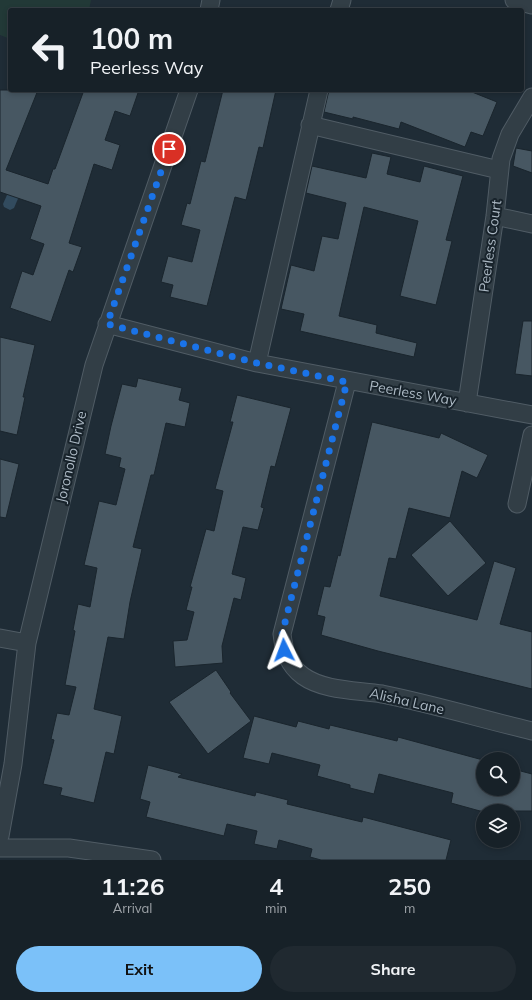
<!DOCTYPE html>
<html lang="en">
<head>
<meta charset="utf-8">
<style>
  :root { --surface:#172128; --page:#202930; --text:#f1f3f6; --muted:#9ea3a8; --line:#363e45; --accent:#7bc1f9 }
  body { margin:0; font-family:Mulish,sans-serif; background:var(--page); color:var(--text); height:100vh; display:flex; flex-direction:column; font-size:15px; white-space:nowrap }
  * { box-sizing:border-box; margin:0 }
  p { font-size:13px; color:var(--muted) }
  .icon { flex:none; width:22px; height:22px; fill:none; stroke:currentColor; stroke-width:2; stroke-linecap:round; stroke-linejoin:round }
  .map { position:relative; height:860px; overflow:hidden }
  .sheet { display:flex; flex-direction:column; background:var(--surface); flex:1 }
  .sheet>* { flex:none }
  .top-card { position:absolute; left:8px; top:8px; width:516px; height:84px; border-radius:4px; box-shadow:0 2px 6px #0003,0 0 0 1px var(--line); background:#172128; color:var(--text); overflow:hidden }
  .buttons { position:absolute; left:476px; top:752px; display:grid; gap:8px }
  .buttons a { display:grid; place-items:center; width:44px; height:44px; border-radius:50%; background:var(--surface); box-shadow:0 2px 6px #0003,0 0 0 1px var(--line); font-size:20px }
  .pin { position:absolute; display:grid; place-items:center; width:34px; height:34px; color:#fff; margin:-17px; border:2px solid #fff; border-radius:50%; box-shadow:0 1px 4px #0007 }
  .me { position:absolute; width:44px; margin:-22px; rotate:357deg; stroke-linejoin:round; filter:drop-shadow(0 0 3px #0008) }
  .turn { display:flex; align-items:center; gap:14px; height:84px; padding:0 16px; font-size:18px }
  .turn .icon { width:52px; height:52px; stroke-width:2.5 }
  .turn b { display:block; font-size:28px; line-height:34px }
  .eta { display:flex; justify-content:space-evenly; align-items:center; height:68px; text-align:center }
  .eta b { font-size:24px; font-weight:700; line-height:28px }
  .cta { display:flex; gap:8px; margin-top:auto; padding:8px 16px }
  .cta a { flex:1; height:46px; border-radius:24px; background:var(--accent); color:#111; font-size:16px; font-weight:700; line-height:46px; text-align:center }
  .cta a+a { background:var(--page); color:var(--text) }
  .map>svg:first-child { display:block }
  .green { fill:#223937 }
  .water { fill:#324b5e }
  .building { fill:#475762; stroke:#1a252d }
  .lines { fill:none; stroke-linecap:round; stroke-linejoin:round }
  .street-casing { stroke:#505c65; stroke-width:19 }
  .street { stroke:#323e46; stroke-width:17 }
  .route { stroke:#1a73e8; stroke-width:7; stroke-dasharray:0 12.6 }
  .labels { text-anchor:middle; stroke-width:4; stroke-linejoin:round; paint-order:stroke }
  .street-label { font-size:14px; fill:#acb9c4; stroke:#18232b }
</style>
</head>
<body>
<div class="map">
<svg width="532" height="860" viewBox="0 0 532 860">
  <rect width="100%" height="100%" fill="#1f2c36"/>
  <path class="green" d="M0,0h91l-2,10h-79v29l-10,-4z"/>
  <path class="water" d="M23,187l-9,21 -4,2 -6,-3 -1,-3 4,-9z"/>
  <path class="building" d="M0,90h38l-32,80 42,14 5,-15h2l29,-79h55l-9,26 -15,-5 -10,29 15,5 -8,25 -18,-6 -25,79 13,4 -9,25 -4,-2 -18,52 -41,-14 12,-37 11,4 11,-31 -14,-5 11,-33 -41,-14z
    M223,90h53l-13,58 -4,-1 -13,53 -11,-3 -28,109 -37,-9 3,-12 -12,-3 7,-26 24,6 8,-32 -19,-5 6,-22 3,1 11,-43 4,1z
    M329,90h138l30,12 -14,34 -12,-4 -6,15 -64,-25 -2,7 -46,-12v2l-29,-7z
    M516,148l16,3v22l-19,-7z
    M372,153l19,4 -4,17 33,8 4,-16 39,10 -17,64 6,1 -16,64 -36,-9 18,-75 -54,-14 -25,109 38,9 -1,8 41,10 -3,14 -114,-26 4,-17 -23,-5 10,-44 23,6 8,-35 16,3 8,-36 -40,-10 6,-27 54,12z
    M523,321h9v55l-17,-2z
    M0,337l35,8 -12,52h2l-8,38 -17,-4z
    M138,378l44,10 -3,12 11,3 -5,24 -19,-4 -12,52h-3l-18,72 9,2 -12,53 -6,37 -16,-2 -14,72 28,7 -8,38 -8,-2 -12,51 -34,-8 2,-7 -19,-4 11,-44 -3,-1 6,-26 12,2 7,-28 -11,-2 10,-54 -2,-1 5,-26 12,3 7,-39 -13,-3 15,-64 17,4 9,-36 -6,-2 2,-9 -16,-4 6,-28 11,-42 14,3z
    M237,395l54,13 -16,59 -4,-1 -10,41 3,1 -6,22 -15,-3 -11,47 14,4 -5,22 -7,-2 -12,48 1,17 -48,4 -2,-26 14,-1 7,-28 -8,-2 6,-23h-2l16,-58 8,2 9,-40 -8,-2 18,-67h-3z
    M372,422l67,16 2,-5 47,22 -11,23 -15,-7 -12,47 -41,-10 -13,51 -7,-1 -9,38 97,24 17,-59 22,7 -16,56 32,8v57l-154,-38 -57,-16 4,-18 -8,-2 7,-29 6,1 8,-32 2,1z
    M0,459l19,5 -13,54 -6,-1z
    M450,521l36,42 -38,33 -37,-41z
    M216,670l15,22 -1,1 21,28 -43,33 -39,-52z
    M254,716l42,11 2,-6 31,8 1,-4 67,16 1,-4 85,23v29h30v-20l19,5v37h-52l-29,-8 2,-10 -74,-19 -5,20 -24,-6v-3l-33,-9 3,-11 -48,-12 -3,11 -26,-6z
    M148,765l34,9 -4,3 77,19 1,-4 32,8 -1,4 75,18 1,-5 88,23 -5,20h-125l-11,-3 2,-8 -33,-9 -2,9 -23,-5 3,-13 -30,-7 -3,12 -78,-19 4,-15 -10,-3z"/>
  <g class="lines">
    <g class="street-casing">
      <path id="street" d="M514,0l18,5
        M209,10l2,-10
        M339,10l3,-10
        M310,125l189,45
        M495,216l37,8
        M107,324l150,39 275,52
        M257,363l62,-273
        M347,382l-65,252c2,17 6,31 21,42 21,15 54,14 79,18 50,10 100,25 150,37
        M467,403l28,-187 6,-57 9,-25 22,-37
        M517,504l15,-69
        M0,638l27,5
        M0,836l13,-72 14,-121 67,-278 95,-275
        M0,848h69l83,12"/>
    </g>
    <use href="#street" class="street"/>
  </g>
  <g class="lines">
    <path class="route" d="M169,149l-62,175 150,39 90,19 -65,252 2,16"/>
  </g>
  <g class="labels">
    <g class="street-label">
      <text transform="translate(490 246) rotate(-82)" y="5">Peerless Court</text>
      <text transform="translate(413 393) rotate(10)" y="5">Peerless Way</text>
      <text transform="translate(71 457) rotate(-77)" y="5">Joronollo Drive</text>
      <text transform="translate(407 701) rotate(13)" y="5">Alisha Lane</text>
    </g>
  </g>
</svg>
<div class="buttons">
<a><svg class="icon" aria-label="search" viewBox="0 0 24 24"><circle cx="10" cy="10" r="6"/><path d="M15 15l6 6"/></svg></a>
<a><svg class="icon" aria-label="layers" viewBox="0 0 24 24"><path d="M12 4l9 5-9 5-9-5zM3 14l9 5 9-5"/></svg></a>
</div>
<div class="pin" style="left:169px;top:149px;background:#d93025"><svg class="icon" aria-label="arrive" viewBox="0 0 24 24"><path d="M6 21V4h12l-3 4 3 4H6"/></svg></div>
<svg class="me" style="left:284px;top:650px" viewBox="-20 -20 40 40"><path d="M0-17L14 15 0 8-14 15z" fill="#1a73e8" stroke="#fff" stroke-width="4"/></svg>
<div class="top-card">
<div class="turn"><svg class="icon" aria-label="left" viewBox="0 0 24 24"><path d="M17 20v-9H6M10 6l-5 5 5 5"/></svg><div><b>100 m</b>Peerless Way</div></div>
</div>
</div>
<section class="sheet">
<div class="eta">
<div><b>11:26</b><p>Arrival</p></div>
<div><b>4</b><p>min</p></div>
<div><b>250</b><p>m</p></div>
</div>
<div class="cta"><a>Exit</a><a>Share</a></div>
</section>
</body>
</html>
